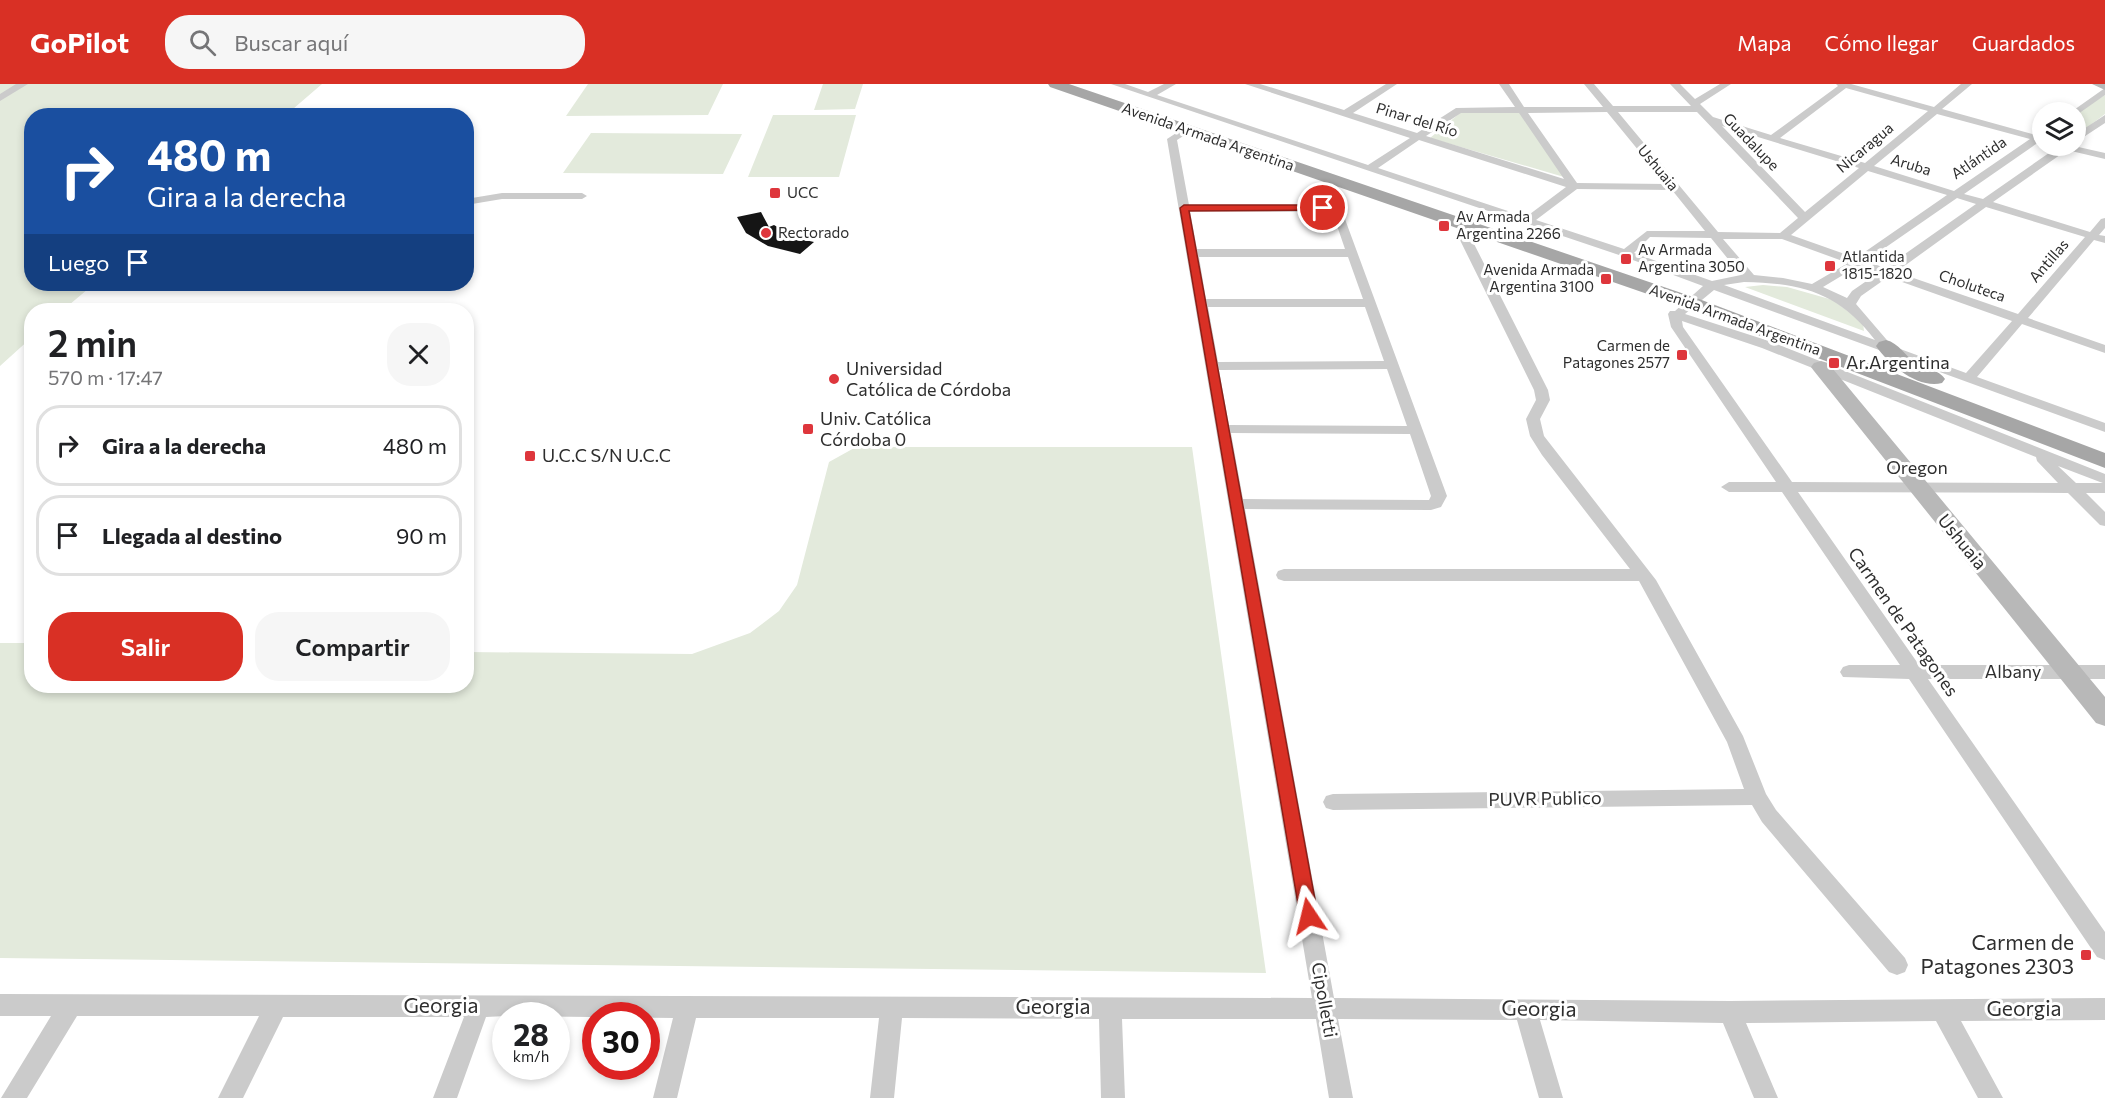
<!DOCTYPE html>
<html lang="es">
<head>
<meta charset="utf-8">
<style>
  :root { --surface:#fff; --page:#f6f6f6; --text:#202124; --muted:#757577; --line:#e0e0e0; --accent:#d93025 }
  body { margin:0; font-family:Commissioner,sans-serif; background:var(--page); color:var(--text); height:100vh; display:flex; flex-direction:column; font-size:22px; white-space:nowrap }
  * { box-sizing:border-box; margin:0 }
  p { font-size:20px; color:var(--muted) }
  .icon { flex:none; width:33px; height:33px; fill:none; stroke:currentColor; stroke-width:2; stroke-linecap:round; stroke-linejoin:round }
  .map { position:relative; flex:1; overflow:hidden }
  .details { position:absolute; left:24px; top:219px; width:450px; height:390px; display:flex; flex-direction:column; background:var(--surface); border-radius:24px; box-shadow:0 3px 9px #0003 }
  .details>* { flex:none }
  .top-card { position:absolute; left:24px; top:24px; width:450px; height:183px; border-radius:24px; box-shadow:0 3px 9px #0003; background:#1a4fa0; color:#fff; overflow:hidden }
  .fabs { position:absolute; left:2032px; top:18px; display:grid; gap:12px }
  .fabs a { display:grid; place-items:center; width:54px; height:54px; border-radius:50%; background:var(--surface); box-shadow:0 3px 9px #0003; font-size:30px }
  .speed { position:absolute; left:492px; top:918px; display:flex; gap:12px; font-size:30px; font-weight:700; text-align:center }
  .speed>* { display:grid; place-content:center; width:78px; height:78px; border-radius:50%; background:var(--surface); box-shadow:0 3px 9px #0003; line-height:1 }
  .speed small { font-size:15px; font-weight:400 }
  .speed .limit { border:9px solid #d22; background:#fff; color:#111 }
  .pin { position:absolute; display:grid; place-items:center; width:51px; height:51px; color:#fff; margin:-26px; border:3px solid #fff; border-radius:50%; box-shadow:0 2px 6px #0007 }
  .me { position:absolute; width:66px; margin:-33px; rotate:350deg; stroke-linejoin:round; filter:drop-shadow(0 0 4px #0008) }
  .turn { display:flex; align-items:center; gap:21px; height:126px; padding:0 24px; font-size:27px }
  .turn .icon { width:78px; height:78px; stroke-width:2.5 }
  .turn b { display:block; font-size:42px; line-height:51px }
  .then { display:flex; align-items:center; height:57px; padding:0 24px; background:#0003; gap:12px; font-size:22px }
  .round { display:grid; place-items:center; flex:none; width:63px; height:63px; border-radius:24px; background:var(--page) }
  .overview { display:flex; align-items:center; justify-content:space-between; height:102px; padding:0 24px }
  h1 { font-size:36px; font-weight:600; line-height:45px }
  .button { display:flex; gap:12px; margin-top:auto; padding:12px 24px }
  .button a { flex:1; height:69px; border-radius:24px; background:var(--accent); color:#fff; font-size:24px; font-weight:600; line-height:69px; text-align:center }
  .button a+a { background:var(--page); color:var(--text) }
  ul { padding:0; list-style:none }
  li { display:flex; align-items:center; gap:18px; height:81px; margin:0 12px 9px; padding:0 12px; border:3px solid var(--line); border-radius:24px }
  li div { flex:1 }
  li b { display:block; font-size:22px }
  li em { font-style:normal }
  header { display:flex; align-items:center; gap:36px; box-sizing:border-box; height:84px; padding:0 30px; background:var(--accent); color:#fff }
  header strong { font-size:28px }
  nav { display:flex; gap:33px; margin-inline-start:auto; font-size:21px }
  .search { width:420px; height:54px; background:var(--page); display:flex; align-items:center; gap:15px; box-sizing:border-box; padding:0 21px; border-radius:24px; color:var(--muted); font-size:22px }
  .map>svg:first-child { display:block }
  .green { fill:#e3eadc }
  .building { fill:#151515 }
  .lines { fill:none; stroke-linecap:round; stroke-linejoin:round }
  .street { fill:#cbcbcb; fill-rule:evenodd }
  .secondary { fill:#b8b8b8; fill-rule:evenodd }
  .primary { fill:#a6a6a6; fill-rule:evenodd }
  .route { fill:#d93025; stroke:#8d1f18; stroke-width:1.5 }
  .poi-dot { fill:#de363c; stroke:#fff; stroke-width:2 }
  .labels { text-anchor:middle; stroke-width:6; stroke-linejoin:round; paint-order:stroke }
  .far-street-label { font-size:15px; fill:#2e2e2e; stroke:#fff }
  .far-poi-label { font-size:15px; fill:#2e2e2e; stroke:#fff; text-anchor:start }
  .poi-label { font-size:18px; fill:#2e2e2e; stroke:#fff; text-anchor:start }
  .street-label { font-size:18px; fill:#2e2e2e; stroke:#fff }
  .near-poi-label { font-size:21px; fill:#2e2e2e; stroke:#fff; text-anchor:end }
  .near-street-label { font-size:21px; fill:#2e2e2e; stroke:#fff }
</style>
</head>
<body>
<header>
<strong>GoPilot</strong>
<div class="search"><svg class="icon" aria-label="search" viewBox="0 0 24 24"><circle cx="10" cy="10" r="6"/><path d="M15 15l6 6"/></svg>Buscar aquí</div>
<nav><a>Mapa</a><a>Cómo llegar</a><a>Guardados</a></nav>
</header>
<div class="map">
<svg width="2105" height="1014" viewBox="0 0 2105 1014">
  <rect width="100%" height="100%" fill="#fff"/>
  <path class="green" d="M0,0h322l-36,31 -254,1v168h62l-31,26h-31l-1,28 -31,28z
    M588,0h135l-15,31 -142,1z
    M823,0h40l-8,25 -41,1z
    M2105,11v19l-29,22v-24z
    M1468,28h54l42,65 -134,-39 30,-25z
    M773,31h83l-17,62h-91z
    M591,49l151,1 -19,40 -160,-1z
    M1763,201l24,2 46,13 30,23 1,8 -119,-44z
    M856,363h336l74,526 -1266,-15v-315h31l1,43h434l1,-34 225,2 58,-21 29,-22 18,-26 32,-123z"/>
  <path class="building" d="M761,128l8,15 5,-2 22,13 18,4 -14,12 -32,-8 -22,-13 -9,-16z"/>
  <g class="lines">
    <path class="street" d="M16,0h12l-28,17v-7z
      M1111,0h14l23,8 16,-8h12l-19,11 211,70 42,-27 -165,-54h15l84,26 42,-26h11l-44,29 64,20 39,-25 59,-1 -16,-23h10l15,23h79l-19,-23h10l19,22h78l-21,-22h10l15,15 25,-15h11l-31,20 13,13 58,18 67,-49 -2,-2h15l83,23 27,-23h11l-30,25 94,26 7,-3v11l-4,-1 -75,52 19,5 76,-53h15l31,7v6l-38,-9 -74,52 97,30 11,-13 4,-1v10l-6,7 6,1v7l-11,-3 -66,78 77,27v8l-83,-29 -45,53 128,46v9l-391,-142 -29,24 87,28 333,132v19h-19l19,19v14l-5,-1 -32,-32 -270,-1 121,173h186v14h-177l177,253v28l-8,-3 -188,-278 -66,-2 -3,-5 3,-5 6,-2h51l-118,-173h-53l-8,-5 8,-5h47l-105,-155 -3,-13 2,-3h5l28,-25 -81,-30zM1846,4l82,23 -63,52 -85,-25zM1607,28l59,72 -89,-1 -49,-70zM1618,28h79l101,106 -18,15 -62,-1zM1461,29h58l45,66 -138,-43zM1937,30l93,25 -76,52 -80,-25zM1722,42l137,42 -54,44zM1419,56l147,47 -40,30 -148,-49zM1868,87l79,24 -91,63 -65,-23zM1577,105l95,1 33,41h-58l-23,18 -88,-29zM1957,114l19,6 -91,64 -19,-7zM1986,123l99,30 -67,77 -122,-42zM1650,153l61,1 30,37 -29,6 -78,-28zM1723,155h59l66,24 -36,21 -29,-6 -29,-3zM1858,182l20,7 -26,18 -5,7 -24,-11zM1888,193l124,44 -46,52 -74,-27 -36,-42 5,-8zM1744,198c58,1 95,11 131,58l-151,-55zM1682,237l80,27 274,109 1,4 21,22 -266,-1 -109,-155zM2058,382l42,16 3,1h-27z
      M2105,4v7l-27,19 -7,-2z
      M2105,31v8l-29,19v-8z
      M1187,42l4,1v4l-14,9 12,65h134l14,2 5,4 105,285 -6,11 -10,3 -186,-1 89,489 396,3 375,-3v22l-144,1 42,77h-25l-42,-77 -190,2 32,75h-24l-31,-75 -183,-3 23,78h-24l-22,-78 -179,-1 15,79h-24l-13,-79h-194l3,79h-24l-2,-79 -197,-1 -8,80h-24l9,-80h-183l-19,80h-24l20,-80 -167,-2 -20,1 -29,81h-24l31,-81h-181l-40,81h-25l41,-82h-182l-50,82h-26l50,-82h-51v-22l1312,4 -145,-859zM1190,127l140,1 3,2 12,35h-148zM1199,173h149l15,42h-157zM1208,223h157l19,54 -166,1zM1387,285l20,57 -178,-1 -10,-55zM1231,349l179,1 21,62 -2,4 -186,-1z
      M502,109h80l5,3 -5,3h-80l-36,6v-6z
      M1465,140l6,3 -2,7 79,156 2,10 -10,19 4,17 112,144 87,156 23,58 10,16 129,148 3,7 -3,7 -8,3 -8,-3 -127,-150 -10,-17 -419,5 -7,-2 -3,-6 3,-6 7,-2 411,-5 -17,-47 -88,-161h-355l-6,-2 -2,-4 2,-4 6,-2h346l-88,-114 -12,-19 -4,-17 10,-19 -2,-10 -77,-156 4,-9z"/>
    <path class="secondary" d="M2092,0h13v6z
      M1821,277l7,2 277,334v29l-9,-3 -282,-352 -3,-4 3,-4z"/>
    <path class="primary" d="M1048,0h21l630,215 406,154v15l-420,-161 -635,-220z
      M1886,256c13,3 19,16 30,23 9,7 23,6 29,16l-3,4c-24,6 -53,-18 -66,-37l3,-4z"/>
  </g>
  <path class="route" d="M1184,121h139l5,3 -5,2 -134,1 129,705 -3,6 -6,2 -6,-2 -3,-6 -120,-708z"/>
  <g class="poi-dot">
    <rect x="769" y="103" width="12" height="12" rx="3"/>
    <rect x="1438" y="136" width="12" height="12" rx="3"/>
    <circle cx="766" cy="149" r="6"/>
    <rect x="1620" y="169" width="12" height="12" rx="3"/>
    <rect x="1824" y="176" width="12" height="12" rx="3"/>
    <rect x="1600" y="189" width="12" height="12" rx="3"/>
    <rect x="1676" y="265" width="12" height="12" rx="3"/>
    <rect x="1828" y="273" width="12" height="12" rx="3"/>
    <circle cx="834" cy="295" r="6"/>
    <rect x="802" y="339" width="12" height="12" rx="3"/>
    <rect x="524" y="366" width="12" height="12" rx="3"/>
    <rect x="2080" y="865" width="12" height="12" rx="3"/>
  </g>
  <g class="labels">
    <g class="far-street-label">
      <text transform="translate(1417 36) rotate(17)" y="5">Pinar del Río</text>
      <text transform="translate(1208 53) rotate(19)" y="5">Avenida Armada Argentina</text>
      <text transform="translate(1751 58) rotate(46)" y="5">Guadalupe</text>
      <text transform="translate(1865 64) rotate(-40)" y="5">Nicaragua</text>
      <text transform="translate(1979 74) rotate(-34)" y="5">Atlántida</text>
      <text transform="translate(1911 81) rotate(17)" y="5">Aruba</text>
      <text transform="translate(1658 84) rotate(50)" y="5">Ushuaia</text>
      <text transform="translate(2049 177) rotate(-49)" y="5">Antillas</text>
      <text transform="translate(1972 202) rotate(19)" y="5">Choluteca</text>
      <text transform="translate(1735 236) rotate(20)" y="5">Avenida Armada Argentina</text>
    </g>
    <g class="far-poi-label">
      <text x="787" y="114">UCC</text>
      <text x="1456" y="138">Av Armada<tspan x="1456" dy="17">Argentina 2266</tspan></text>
      <text x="778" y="154">Rectorado</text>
      <text x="1638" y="171">Av Armada<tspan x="1638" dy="17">Argentina 3050</tspan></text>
      <text x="1842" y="178">Atlantida<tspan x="1842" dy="17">1815-1820</tspan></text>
      <text x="1594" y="191" text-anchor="end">Avenida Armada<tspan x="1594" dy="17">Argentina 3100</tspan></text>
      <text x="1670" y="267" text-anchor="end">Carmen de<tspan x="1670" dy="17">Patagones 2577</tspan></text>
    </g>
    <g class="poi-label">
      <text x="1846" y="285">Ar.Argentina</text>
      <text x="846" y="291">Universidad<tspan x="846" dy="21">Católica de Córdoba</tspan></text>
      <text x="820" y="341">Univ. Católica<tspan x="820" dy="21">Córdoba 0</tspan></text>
      <text x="542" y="378">U.C.C S/N U.C.C</text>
    </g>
    <g class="street-label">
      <text x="1917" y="390">Oregon</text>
      <text transform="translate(1962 458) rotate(51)" y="6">Ushuaia</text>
      <text transform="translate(1903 538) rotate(55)" y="6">Carmen de Patagones</text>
      <text x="2013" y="594">Albany</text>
      <text transform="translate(1545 715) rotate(-1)" y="6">PUVR Publico</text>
      <text transform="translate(1324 916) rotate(80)" y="6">Cipolletti</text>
    </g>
    <g class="near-poi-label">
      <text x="2074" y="866">Carmen de<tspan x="2074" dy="24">Patagones 2303</tspan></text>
    </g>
    <g class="near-street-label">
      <text x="441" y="929">Georgia</text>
      <text x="1053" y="930">Georgia</text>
      <text transform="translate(1539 925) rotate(1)" y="7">Georgia</text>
      <text x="2024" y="932">Georgia</text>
    </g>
  </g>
</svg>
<div class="fabs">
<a><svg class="icon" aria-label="layers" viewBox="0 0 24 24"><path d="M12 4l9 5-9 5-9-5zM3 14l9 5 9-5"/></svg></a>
</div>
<div class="speed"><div>28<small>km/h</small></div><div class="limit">30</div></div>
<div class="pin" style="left:1323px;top:124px;background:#d93025"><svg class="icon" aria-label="arrive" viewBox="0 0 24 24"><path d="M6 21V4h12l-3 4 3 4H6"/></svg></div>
<svg class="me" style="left:1309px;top:832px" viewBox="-20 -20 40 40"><path d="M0-17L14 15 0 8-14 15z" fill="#d93025" stroke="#fff" stroke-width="4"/></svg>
<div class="top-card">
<div class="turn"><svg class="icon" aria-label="right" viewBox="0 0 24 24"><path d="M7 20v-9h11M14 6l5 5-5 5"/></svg><div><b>480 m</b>Gira a la derecha</div></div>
<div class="then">Luego<svg class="icon" aria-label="arrive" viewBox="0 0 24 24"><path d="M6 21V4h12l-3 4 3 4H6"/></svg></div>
</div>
<section class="details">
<div class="overview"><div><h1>2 min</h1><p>570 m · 17:47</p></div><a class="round"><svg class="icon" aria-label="close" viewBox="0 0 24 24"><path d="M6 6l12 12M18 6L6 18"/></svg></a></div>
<ul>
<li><svg class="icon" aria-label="right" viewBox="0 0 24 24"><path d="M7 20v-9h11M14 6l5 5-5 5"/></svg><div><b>Gira a la derecha</b></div><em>480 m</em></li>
<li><svg class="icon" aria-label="arrive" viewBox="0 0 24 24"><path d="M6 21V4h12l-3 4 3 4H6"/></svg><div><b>Llegada al destino</b></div><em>90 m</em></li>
</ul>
<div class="button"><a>Salir</a><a>Compartir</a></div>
</section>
</div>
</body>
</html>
